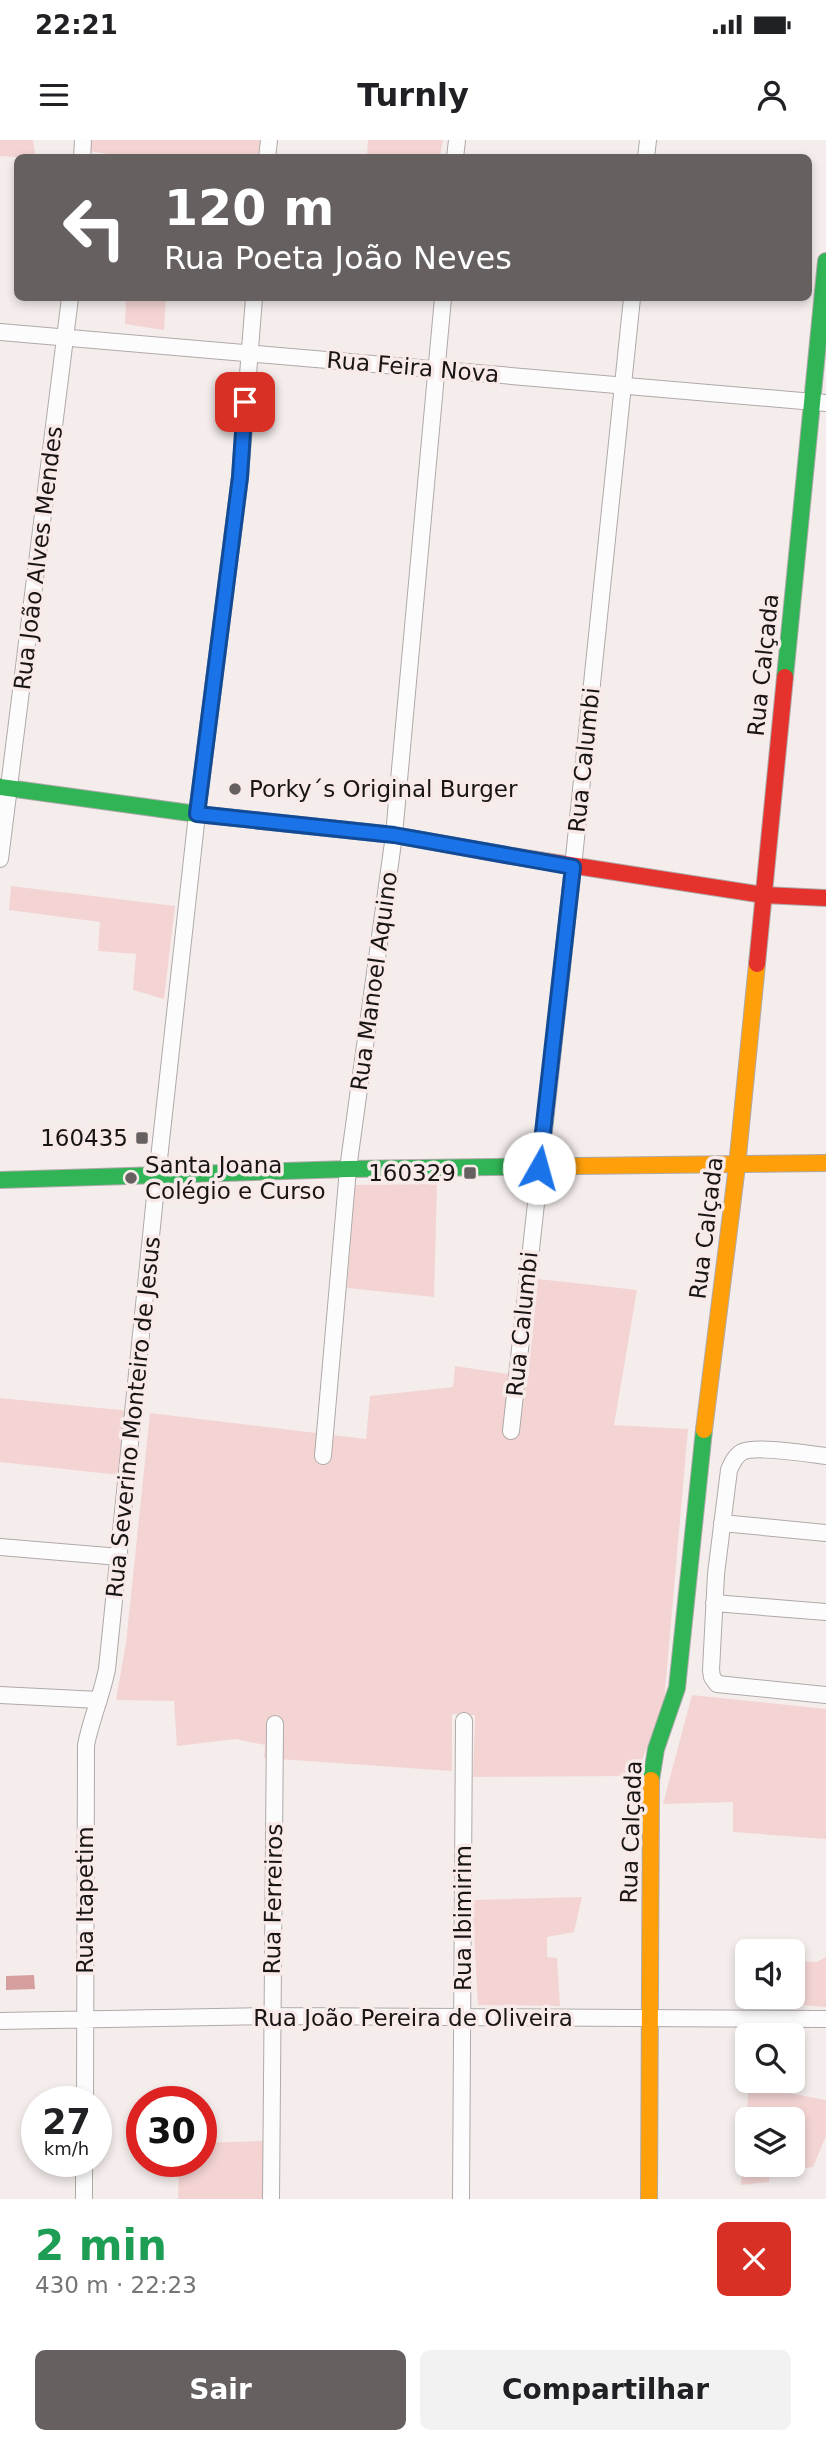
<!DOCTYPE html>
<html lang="pt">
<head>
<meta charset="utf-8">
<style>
  :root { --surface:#fff; --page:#f2f2f2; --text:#202124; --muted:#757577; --accent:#666160 }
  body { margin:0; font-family:"DejaVu Sans",sans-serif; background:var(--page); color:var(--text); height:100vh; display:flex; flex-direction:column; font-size:26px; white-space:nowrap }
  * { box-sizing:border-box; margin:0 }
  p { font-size:23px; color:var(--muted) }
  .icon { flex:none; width:38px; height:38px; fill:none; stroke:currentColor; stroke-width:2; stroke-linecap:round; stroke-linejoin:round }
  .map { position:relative; height:2059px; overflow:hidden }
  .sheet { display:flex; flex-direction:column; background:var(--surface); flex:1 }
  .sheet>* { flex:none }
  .top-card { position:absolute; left:14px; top:14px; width:798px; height:147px; border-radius:10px; box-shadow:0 4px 10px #0003; background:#666160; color:#fff; overflow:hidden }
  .controls { position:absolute; left:735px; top:1799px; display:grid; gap:14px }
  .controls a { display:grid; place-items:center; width:70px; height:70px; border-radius:10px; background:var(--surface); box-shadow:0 4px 10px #0003; font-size:35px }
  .speed { position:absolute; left:21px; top:1946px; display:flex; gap:14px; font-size:35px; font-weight:700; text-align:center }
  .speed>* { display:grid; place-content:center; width:91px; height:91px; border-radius:50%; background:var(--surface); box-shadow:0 4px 10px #0003; line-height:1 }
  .speed small { font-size:18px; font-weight:400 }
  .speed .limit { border:10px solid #d22; background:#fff; color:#111 }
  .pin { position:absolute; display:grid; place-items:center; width:60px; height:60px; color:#fff; margin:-30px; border-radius:14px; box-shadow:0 4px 10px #0006 }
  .me { position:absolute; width:77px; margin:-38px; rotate:7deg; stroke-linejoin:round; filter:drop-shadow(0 0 5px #0008) }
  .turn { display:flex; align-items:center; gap:24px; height:147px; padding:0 35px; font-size:32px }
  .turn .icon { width:91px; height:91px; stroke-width:2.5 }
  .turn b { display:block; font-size:49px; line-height:60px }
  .round { display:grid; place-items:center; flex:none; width:74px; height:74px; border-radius:10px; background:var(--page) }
  .summary { display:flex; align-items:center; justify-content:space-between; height:119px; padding:0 35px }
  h1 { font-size:42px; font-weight:700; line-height:52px; color:#1e9e55 }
  .button { display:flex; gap:14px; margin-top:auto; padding:14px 35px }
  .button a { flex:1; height:80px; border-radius:10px; background:var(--accent); color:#fff; font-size:28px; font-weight:700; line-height:80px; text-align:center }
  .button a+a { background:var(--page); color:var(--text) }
  .status { display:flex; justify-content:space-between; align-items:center; height:49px; padding:0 35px; background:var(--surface); direction:ltr }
  .status svg { height:19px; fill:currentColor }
  header { display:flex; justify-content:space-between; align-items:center; height:91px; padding:0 35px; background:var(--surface); font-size:32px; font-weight:700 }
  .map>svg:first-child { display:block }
  .green { fill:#f3d4d3; fill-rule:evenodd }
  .water { fill:#d49f9e }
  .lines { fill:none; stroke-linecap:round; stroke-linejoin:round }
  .street-casing { stroke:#afa9a9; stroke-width:18 }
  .fast-casing { stroke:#afa9a9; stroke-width:18 }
  .slow-casing { stroke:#afa9a9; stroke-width:18 }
  .jam-casing { stroke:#afa9a9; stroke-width:18 }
  .street { stroke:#fdfcfc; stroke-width:16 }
  .fast { stroke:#30b455; stroke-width:16 }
  .slow { stroke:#ff9f0a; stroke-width:16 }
  .jam { stroke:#e5322d; stroke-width:16 }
  .route-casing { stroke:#114b97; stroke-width:18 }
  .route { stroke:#1a73e8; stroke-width:12 }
  .poi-dot { fill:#666160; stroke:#f7eae9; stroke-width:2.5 }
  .labels { text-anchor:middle; stroke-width:7; stroke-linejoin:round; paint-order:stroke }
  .street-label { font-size:23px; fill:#191515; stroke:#f7eae9 }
  .poi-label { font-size:23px; fill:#191515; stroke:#f7eae9; text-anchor:start }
</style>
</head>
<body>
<div class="status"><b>22:21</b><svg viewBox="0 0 49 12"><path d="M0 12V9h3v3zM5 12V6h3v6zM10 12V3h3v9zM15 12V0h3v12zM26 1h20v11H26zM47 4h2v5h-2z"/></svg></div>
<header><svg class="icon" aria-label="menu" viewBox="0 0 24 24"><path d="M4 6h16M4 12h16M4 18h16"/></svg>Turnly<svg class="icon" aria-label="person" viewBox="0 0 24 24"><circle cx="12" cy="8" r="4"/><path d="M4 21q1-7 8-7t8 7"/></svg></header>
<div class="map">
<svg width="826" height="2059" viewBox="0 0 826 2059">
  <rect width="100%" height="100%" fill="#f4edec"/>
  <path class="green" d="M0,0h33l2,14 -3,4 -32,-2z
    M90,0h170l-2,17 -124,1 -45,-7z
    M368,0h75l-3,17h-73z
    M126,158h40l-2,32 -39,-6z
    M11,746l164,20 -11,93 -31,-9 3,-36 -38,-3 2,-29 -91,-12z
    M437,1044l-3,113 -87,-9 8,-103z
    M538,1139l99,11 -23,135 74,4 -24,273 -28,74 -163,1 2,-62 -23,-1v57l-188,-13 1,-13 -29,-6 -59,7 -3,-45 -58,-1 10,-57 24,-230 216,26 4,-43 83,-9 2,-21 73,11z
    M0,1258l130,13 -11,64 -119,-13z
    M692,1555l134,14v130l-93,-7v-30l-70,2z
    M582,1757l-8,35 -27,5v20l10,1 3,48 -82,-1 -6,-105z
    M826,1817v50l-84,-7 5,-25v22h46v-36l24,1z
    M749,1946l77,14v36l-13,31 -43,5 -1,10 -28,3zM747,1979h46v46h-46z
    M263,2001l1,58h-86l1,-38h22v-18z"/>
  <path class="water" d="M34,1835l1,14 -29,1v-14z"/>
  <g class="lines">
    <g class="street-casing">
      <path id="street" d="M82,18l1,-18
        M267,18l2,-18
        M455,18l2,-18
        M646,18l2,-18
        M0,192l826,71
        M0,719l70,-561
        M511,1291l62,-564 59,-569
        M323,1316l25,-287 46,-334 49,-537
        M826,1316c-17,-2 -71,-11 -84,-4 -7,4 -10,11 -13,18l-13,104 -5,96 1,7 5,7 109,11
        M722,1383l104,10
        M0,1407l120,10
        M714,1463l112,9
        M0,1555l99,5
        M0,1881l271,-5 555,3
        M85,1962l1,-357c5,-26 16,-50 21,-76l50,-492 40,-363 43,-337 14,-179
        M84,2059v-38
        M271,2059l4,-475
        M461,2059l3,-478"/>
    </g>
    <g class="fast-casing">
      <path id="fast" d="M785,537l41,-416
        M0,647l197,27 197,21 118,21
        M0,1040l348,-11 228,-3
        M651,1640l5,-31 21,-61 27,-258"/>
    </g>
    <g class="slow-casing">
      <path id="slow" d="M576,1026l250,-3
        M704,1290l33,-264 20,-202
        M649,2059l2,-419"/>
    </g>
    <g class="jam-casing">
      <path id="jam" d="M512,716l252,39 62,3
        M757,824l28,-287"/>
    </g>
    <use href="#street" class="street"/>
    <use href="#fast" class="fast"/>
    <use href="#slow" class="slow"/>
    <use href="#jam" class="jam"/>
  </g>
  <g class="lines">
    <g class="route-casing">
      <path id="route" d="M245,262l-5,75 -43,337 197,21 179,32 -34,301"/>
    </g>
    <use href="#route" class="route"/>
  </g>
  <g class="poi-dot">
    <circle cx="235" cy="649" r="7"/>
    <rect x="135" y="991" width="14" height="14" rx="3.5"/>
    <rect x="463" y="1026" width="14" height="14" rx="3.5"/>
    <circle cx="131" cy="1038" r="7"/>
  </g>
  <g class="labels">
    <g class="street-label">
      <text transform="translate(413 227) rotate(5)" y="8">Rua Feira Nova</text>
      <text transform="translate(38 418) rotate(-83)" y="8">Rua João Alves Mendes</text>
      <text transform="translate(763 525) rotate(-84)" y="8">Rua Calçada</text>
      <text transform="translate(584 620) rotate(-84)" y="8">Rua Calumbi</text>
      <text transform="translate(374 841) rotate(-82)" y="8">Rua Manoel Aquino</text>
      <text transform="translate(706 1088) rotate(-83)" y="8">Rua Calçada</text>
      <text transform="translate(522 1184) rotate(-84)" y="8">Rua Calumbi</text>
      <text transform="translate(133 1277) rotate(-84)" y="8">Rua Severino Monteiro de Jesus</text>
      <text transform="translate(631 1692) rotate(-88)" y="8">Rua Calçada</text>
      <text transform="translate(273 1759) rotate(-89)" y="8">Rua Ferreiros</text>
      <text transform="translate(85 1760) rotate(-90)" y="8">Rua Itapetim</text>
      <text transform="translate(463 1778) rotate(-90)" y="8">Rua Ibimirim</text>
      <text x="413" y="1886">Rua João Pereira de Oliveira</text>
    </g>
    <g class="poi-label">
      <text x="249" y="657">Porky´s Original Burger</text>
      <text x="128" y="1006" text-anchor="end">160435</text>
      <text x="145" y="1033">Santa Joana<tspan x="145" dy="26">Colégio e Curso</tspan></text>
      <text x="456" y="1041" text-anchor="end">160329</text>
    </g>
  </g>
</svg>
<div class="controls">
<a><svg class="icon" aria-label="sound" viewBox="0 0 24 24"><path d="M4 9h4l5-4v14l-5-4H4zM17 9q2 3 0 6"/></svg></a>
<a><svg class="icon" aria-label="search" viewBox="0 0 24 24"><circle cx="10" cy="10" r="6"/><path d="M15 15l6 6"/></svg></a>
<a><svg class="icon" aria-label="layers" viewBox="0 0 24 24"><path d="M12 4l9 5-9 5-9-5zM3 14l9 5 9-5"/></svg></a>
</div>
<div class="speed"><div>27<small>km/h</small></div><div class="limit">30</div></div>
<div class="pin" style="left:245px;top:262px;background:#d93025"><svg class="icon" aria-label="arrive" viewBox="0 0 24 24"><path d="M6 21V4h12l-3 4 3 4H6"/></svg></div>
<svg class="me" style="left:539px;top:1028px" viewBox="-20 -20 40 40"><circle r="19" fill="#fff"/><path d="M0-13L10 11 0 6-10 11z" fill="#1a73e8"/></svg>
<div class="top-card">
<div class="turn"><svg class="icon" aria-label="left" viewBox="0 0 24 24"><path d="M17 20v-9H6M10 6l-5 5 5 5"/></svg><div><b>120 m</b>Rua Poeta João Neves</div></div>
</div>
</div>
<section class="sheet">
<div class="summary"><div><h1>2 min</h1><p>430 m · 22:23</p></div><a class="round" style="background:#d93025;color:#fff"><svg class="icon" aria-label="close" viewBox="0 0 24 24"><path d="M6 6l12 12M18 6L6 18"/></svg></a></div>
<div class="button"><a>Sair</a><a>Compartilhar</a></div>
</section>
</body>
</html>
